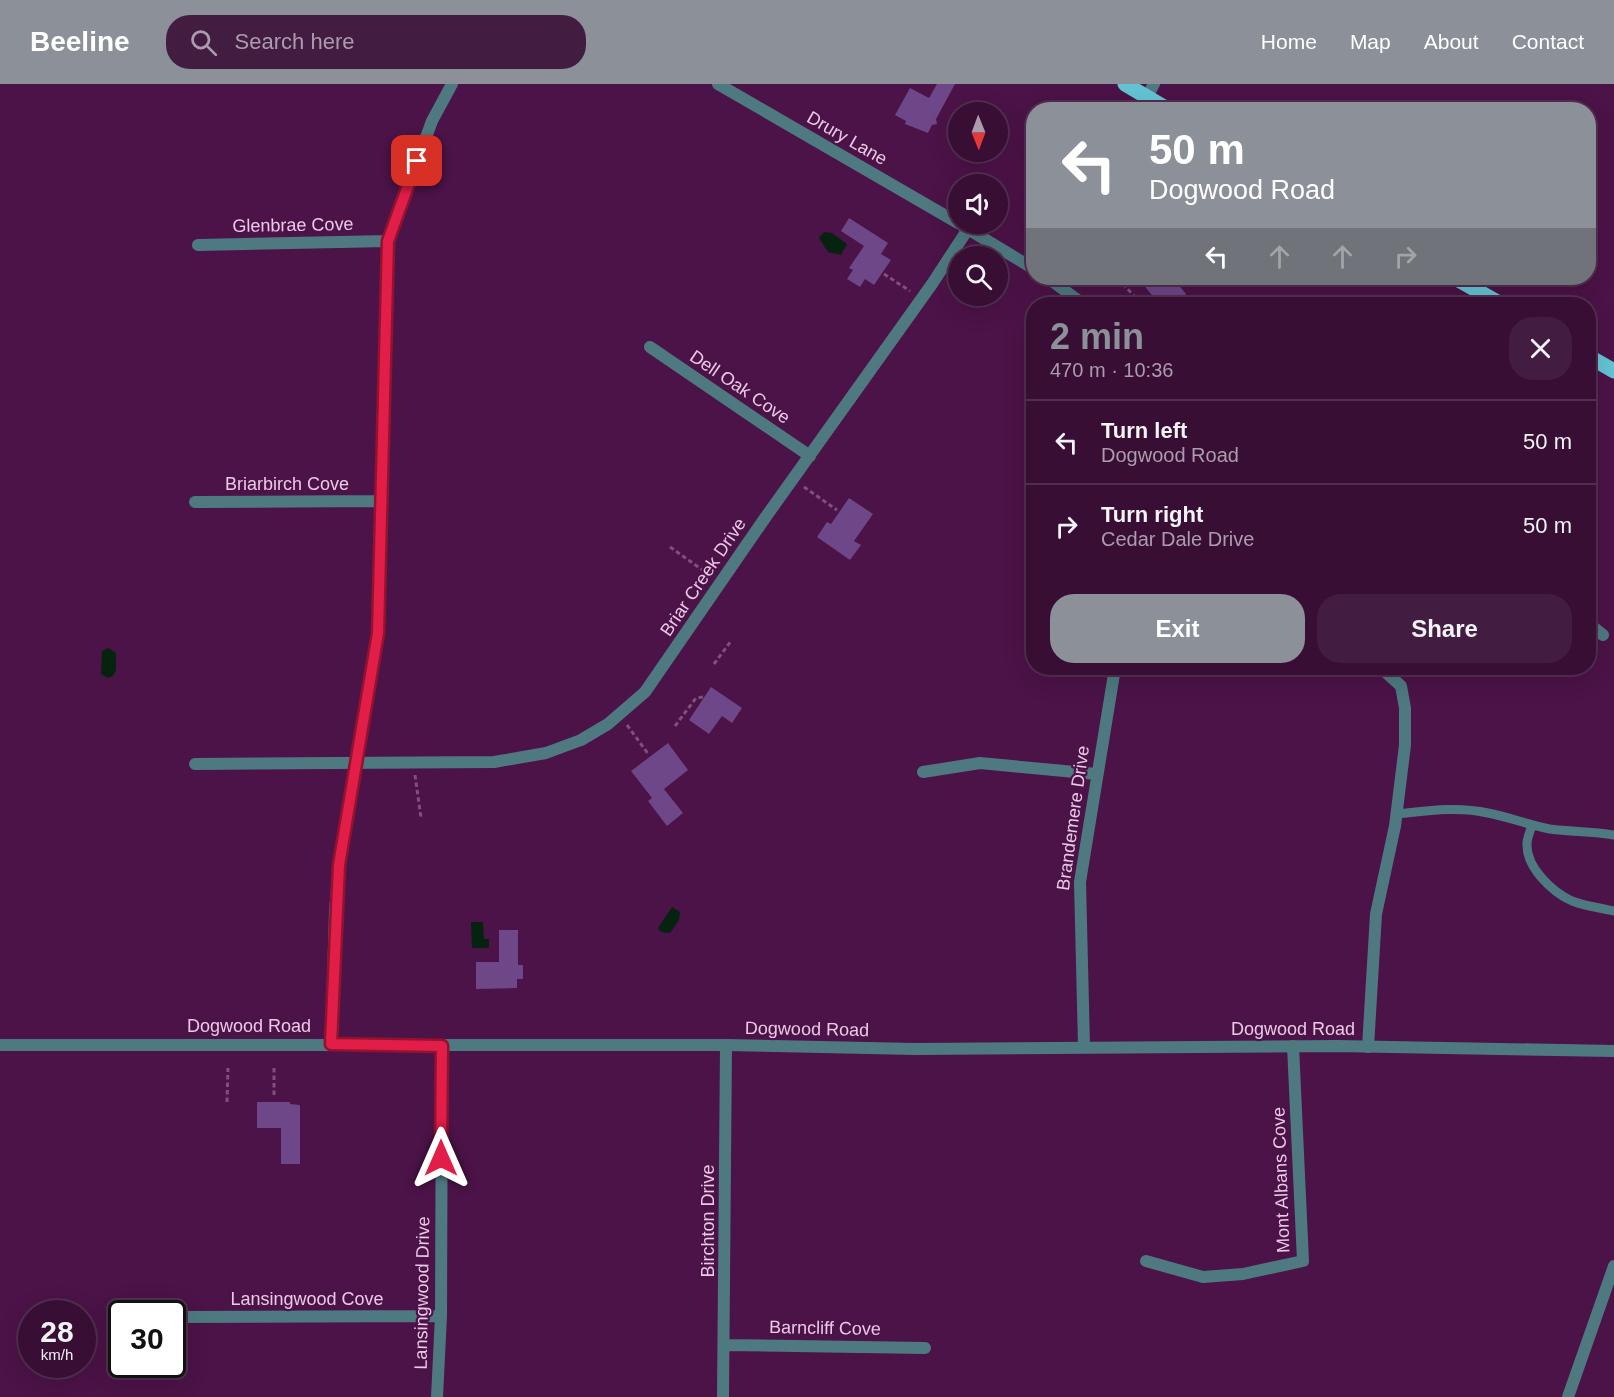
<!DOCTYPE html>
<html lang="en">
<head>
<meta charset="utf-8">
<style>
  :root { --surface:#380e35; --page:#431c41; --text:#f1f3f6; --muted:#ab9cad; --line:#522e50; --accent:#8c9099 }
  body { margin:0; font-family:Arial,sans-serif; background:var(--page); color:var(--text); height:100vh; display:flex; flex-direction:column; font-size:22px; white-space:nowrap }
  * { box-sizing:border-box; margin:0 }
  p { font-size:20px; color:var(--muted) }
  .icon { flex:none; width:33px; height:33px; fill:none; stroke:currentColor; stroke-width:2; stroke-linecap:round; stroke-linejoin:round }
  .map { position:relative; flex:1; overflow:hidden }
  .details { position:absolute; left:1026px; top:213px; width:570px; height:378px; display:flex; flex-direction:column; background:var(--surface); border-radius:24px; box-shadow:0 6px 24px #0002,0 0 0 2px var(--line) }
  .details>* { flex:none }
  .guide { position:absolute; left:1026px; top:18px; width:570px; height:183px; border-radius:24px; box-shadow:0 6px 24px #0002,0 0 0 2px var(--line); background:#8c9099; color:#fff; overflow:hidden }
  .needle { width:39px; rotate:179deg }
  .tools { position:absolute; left:948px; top:18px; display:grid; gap:12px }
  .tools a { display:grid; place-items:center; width:60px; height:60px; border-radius:50%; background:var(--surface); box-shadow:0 6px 24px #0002,0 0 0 2px var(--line); font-size:30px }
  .speed { position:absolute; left:18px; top:1216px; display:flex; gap:12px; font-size:30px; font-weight:700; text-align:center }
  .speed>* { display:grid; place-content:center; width:78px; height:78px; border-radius:50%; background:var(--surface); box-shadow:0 6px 24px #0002,0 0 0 2px var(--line); line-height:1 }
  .speed small { font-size:15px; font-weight:400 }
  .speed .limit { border:3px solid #111; border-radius:9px; background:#fff; color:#111 }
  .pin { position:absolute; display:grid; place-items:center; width:51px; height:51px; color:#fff; margin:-26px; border-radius:12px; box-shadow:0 3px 9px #0006 }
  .me { position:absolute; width:66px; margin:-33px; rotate:0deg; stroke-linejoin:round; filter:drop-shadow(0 0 4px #0008) }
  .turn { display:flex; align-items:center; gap:21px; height:126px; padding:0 24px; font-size:27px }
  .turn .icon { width:78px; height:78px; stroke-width:2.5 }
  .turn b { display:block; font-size:42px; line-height:51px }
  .lanes { display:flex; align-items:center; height:57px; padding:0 24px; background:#0003; justify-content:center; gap:30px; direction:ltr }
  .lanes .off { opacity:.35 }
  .round { display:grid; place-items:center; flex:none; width:63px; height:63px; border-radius:24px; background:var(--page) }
  .head { display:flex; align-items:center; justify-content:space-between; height:102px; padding:0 24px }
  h1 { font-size:36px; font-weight:800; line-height:45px; color:var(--accent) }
  .action { display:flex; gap:12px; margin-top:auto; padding:12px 24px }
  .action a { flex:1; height:69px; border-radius:24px; background:var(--accent); color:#fff; font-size:24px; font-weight:800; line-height:69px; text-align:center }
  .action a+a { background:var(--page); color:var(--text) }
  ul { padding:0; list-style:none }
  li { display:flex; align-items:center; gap:18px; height:84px; padding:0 24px; border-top:2px solid var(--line) }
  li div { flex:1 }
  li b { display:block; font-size:22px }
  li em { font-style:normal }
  header { display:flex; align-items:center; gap:36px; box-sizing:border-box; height:84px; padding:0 30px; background:var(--accent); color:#fff }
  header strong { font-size:28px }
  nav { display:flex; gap:33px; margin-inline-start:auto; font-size:21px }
  .search { width:420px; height:54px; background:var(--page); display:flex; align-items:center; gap:15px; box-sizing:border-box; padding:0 21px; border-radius:24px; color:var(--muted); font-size:22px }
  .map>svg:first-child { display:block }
  .water { fill:#05230f }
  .building { fill:#6d4787 }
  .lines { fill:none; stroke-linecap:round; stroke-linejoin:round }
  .path { stroke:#804f7c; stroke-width:3; stroke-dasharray:4.5 3; stroke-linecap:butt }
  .service { stroke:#4e7981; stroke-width:9 }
  .minor { stroke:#4e7981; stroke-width:12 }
  .tertiary { stroke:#4e7981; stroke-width:12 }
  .primary { stroke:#64c3d3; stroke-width:15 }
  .route-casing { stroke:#92132f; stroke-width:15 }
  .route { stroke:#e11d48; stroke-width:10 }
  .labels { text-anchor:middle; stroke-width:4.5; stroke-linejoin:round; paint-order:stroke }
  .street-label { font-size:18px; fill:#eac8e6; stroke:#4b1347 }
</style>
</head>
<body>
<header>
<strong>Beeline</strong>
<div class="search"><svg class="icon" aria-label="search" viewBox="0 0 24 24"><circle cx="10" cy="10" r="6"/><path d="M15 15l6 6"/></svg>Search here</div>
<nav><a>Home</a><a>Map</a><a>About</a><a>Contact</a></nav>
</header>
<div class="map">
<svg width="1614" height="1313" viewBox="0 0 1614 1313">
  <rect width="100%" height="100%" fill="#4b1347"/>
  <path class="water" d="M824,148l8,1 15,11 -6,11 -13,-3 -9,-14z
    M108,564l8,5v17l-3,6 -5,2 -7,-4 1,-23z
    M672,823l8,5 -1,8 -9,13 -9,-1 -3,-4z
    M471,838h12l1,17h5v9h-17z"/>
  <path class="building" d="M937,0h18l-19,35 1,5 -5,1 -4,8 -23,-9 1,-3 -11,-6 15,-27 19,10z
    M849,134l39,25 -7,11 10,6 -17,25 -9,-6 -5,8 -13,-8 6,-9 -4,-2 15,-22 -23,-15z
    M1138,194h35l13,16 -13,10h-14z
    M849,414l24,16 -19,27 7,4 -11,15 -33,-23 10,-15 4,2z
    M711,603l31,21 -10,15 -10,-7 -13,18 -20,-14z
    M668,659l20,27 -24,19 19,24 -16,13 -19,-25 4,-3 -21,-27z
    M499,846h19v35h5v14h-6v9l-41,1v-27h23z
    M257,1018h33v2l10,1v59h-19v-36h-24z"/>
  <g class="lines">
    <path class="path" d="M884,190l26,17
      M1118,194l23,26
      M1147,220h1
      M804,403l33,23
      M670,463l41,29
      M714,580l17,-23
      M627,641l22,30
      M675,642l21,-28 7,-1
      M415,691l6,43
      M274,984v29
      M227,1018l1,-34"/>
    <path class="service" d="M1396,730c30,-3 61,-8 92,-1 21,4 41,12 62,16 22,3 42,2 64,6
      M1532,742c-2,5 -5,12 -5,18 -1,23 25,48 45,57 13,5 28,7 42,10"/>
    <path class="minor" d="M718,0l240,139
      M963,142l71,43
      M198,161l190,-4
      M1048,194l35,26
      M1474,220l7,-11
      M650,263l160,109
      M195,418l184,-1
      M1588,539l15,12
      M195,680l299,-2 52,-9 35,-13 27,-16 37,-32 120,-174 167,-234 36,-55
      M923,688l57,-9 116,11
      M331,960l4,-133 4,-46 39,-232 10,-392 44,-120 20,-37
      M1084,962l-4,-164 35,-214
      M1368,963l8,-133 19,-88 10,-81v-37l-4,-22 -20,-18
      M1146,1177l57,16 40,-3 60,-13 -10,-215
      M172,1233l269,-1
      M726,1261l199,3
      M437,1313l4,-81 1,-270
      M723,1313l3,-352
      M1568,1313l46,-131"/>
    <path class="tertiary" d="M1147,13l7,-13
      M0,961h726l189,4 422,-3 277,5"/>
    <path class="primary" d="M1125,0l44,26
      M1455,194l46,26
      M1588,272l26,15"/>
  </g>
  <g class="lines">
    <g class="route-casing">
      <path id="route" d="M417,77l-29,80 -10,392 -39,232 -8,179 111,2 -1,112"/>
    </g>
    <use href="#route" class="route"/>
  </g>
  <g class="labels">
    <g class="street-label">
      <text transform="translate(847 54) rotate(30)" y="6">Drury Lane</text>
      <text transform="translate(293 141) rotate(-1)" y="6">Glenbrae Cove</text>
      <text transform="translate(740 303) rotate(34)" y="6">Dell Oak Cove</text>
      <text x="287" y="406">Briarbirch Cove</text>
      <text transform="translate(703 493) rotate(-56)" y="6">Briar Creek Drive</text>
      <text transform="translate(1073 734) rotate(-82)" y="6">Brandemere Drive</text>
      <text x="249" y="948">Dogwood Road</text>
      <text transform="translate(807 945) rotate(1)" y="6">Dogwood Road</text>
      <text x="1293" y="951">Dogwood Road</text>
      <text transform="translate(1281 1096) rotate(-92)" y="6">Mont Albans Cove</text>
      <text transform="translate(708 1137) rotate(-90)" y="6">Birchton Drive</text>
      <text transform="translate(422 1209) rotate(-89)" y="6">Lansingwood Drive</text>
      <text x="307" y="1221">Lansingwood Cove</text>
      <text transform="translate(825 1244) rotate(1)" y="6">Barncliff Cove</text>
    </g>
  </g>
</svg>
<div class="tools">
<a><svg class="needle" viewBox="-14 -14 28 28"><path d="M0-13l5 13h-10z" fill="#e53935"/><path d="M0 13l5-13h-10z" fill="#ab9cad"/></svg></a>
<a><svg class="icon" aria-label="sound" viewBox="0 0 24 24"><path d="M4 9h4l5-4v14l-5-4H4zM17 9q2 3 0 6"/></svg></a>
<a><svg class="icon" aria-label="search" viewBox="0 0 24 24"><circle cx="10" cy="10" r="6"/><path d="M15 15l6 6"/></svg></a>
</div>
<div class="speed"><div>28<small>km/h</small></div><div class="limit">30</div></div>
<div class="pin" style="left:417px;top:77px;background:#d93025"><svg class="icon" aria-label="arrive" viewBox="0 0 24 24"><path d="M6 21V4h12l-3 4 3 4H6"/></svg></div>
<svg class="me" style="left:441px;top:1074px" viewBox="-20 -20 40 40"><path d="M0-17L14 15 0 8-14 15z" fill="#e11d48" stroke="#fff" stroke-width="4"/></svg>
<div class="guide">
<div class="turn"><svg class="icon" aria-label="left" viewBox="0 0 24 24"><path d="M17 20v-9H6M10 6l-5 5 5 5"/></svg><div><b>50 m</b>Dogwood Road</div></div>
<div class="lanes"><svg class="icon" aria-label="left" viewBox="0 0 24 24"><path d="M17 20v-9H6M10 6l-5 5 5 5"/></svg><svg class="icon off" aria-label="ahead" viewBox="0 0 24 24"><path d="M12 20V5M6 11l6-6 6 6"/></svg><svg class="icon off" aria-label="ahead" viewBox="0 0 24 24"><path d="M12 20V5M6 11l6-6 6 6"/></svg><svg class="icon off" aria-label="right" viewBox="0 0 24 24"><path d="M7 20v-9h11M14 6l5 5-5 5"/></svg></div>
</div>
<section class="details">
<div class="head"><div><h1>2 min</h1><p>470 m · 10:36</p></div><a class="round"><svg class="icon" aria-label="close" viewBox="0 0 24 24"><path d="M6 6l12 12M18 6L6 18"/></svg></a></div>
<ul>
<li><svg class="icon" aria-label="left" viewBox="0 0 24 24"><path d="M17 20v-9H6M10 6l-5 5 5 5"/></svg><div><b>Turn left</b><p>Dogwood Road</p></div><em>50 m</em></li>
<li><svg class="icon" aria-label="right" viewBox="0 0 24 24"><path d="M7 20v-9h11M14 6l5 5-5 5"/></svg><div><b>Turn right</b><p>Cedar Dale Drive</p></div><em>50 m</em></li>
</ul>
<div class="action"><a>Exit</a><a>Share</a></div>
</section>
</div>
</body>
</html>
